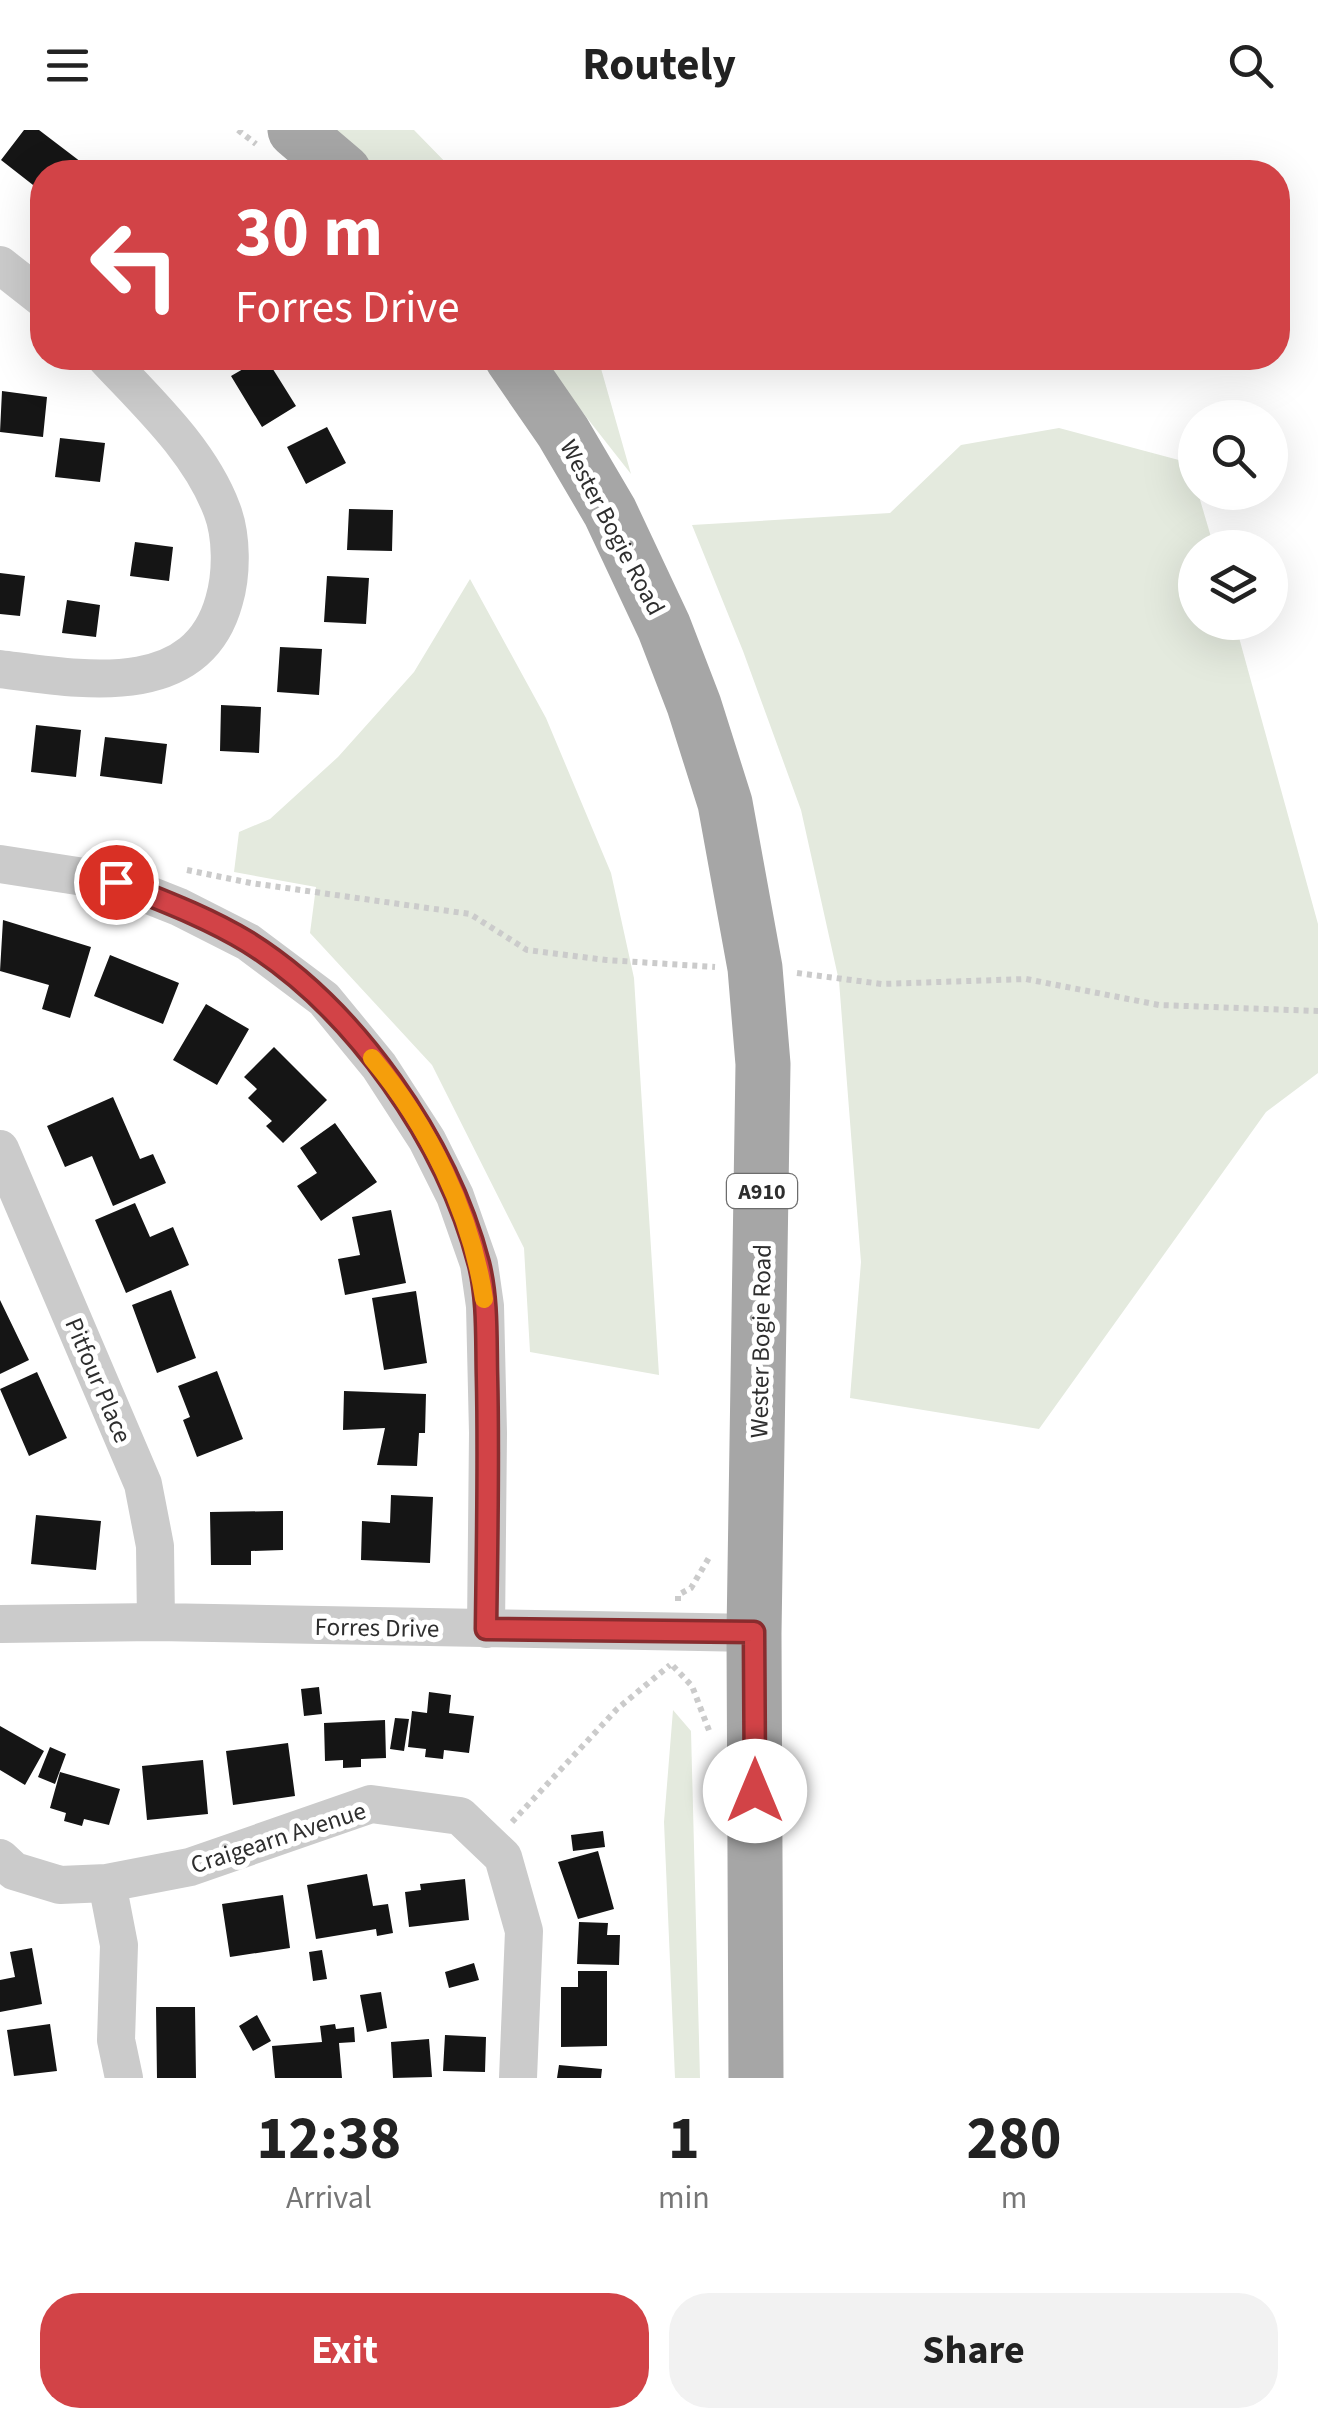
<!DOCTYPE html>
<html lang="en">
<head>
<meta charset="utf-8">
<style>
  :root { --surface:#fff; --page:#f2f2f2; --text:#222; --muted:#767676; --accent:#d24347 }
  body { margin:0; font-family:"Source Sans 3",sans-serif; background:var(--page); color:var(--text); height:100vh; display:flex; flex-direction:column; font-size:38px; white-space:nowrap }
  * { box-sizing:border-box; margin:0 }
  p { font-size:32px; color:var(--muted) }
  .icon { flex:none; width:55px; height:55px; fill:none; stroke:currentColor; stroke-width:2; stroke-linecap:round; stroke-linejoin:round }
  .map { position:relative; height:1948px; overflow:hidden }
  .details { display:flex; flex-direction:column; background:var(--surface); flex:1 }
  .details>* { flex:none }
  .hud { position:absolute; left:30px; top:30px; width:1260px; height:210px; border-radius:40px; box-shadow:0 10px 40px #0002; background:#d24347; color:#fff; overflow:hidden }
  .controls { position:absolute; left:1178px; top:270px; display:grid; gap:20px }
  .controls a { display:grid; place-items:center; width:110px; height:110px; border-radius:50%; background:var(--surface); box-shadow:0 10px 40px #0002; font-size:50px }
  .pin { position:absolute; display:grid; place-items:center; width:85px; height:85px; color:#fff; margin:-42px; border:5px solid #fff; border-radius:50%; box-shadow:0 2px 10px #0007 }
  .me { position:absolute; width:110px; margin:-55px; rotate:0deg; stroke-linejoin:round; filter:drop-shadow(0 0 8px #0008) }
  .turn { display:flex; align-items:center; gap:35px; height:210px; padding:0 40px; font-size:45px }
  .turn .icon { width:130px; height:130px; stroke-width:2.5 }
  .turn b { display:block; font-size:70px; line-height:85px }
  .eta { display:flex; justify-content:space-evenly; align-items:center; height:170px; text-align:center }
  .eta b { font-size:60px; font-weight:700; line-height:70px }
  .action { display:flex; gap:20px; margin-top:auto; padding:20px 40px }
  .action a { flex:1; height:115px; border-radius:40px; background:var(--accent); color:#fff; font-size:40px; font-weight:700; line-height:115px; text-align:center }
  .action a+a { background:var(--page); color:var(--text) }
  header { display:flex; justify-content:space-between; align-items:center; height:130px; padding:0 40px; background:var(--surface); font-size:45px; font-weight:700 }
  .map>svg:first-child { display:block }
  .green { fill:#e4eade }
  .building { fill:#151515 }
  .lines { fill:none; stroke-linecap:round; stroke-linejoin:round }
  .path { stroke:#cbcbcb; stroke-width:6; stroke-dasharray:5 5; stroke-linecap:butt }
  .minor { stroke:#cbcbcb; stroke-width:38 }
  .primary { stroke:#a6a6a6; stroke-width:55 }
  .route-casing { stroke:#882c2e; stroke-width:25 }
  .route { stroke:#d24347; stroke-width:18 }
  .slow { stroke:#f59e0b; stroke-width:18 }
  .labels { text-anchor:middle; stroke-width:10; stroke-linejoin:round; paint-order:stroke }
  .shield { fill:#fff; stroke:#6d6d6d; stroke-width:2.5 }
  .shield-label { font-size:22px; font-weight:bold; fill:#2e2e2e }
  .street-label { font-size:25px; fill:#2e2e2e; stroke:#fff }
</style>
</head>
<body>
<header><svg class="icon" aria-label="menu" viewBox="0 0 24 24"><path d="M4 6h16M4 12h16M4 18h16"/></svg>Routely<svg class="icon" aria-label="search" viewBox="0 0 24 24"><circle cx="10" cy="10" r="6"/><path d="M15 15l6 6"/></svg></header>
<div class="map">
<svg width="1318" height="1948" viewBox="0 0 1318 1948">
  <rect width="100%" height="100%" fill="#fff"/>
  <path class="green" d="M334,0h80l41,42h-74z
    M540,228h58l33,116z
    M1059,298l131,35 5,29 3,1 16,54 -19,1v74l40,1 83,301v149l-52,39 -227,317 -189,-31 11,-136 -22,-281 -38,-171 -58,-159 -51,-126 198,-12 71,-68z
    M470,449l76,139 65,155 23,105 25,397 -129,-23 -6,-104 -92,-183 -122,-132 6,-46 -82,-15 5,-40 31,-13 68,-62 76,-85z
    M673,1580l18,21 9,347h-25l-11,-256z"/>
  <path class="building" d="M24,0h15l42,32 -9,10h-30v20l-41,-32z
    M262,228h4l30,48 -34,21 -31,-51z
    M2,261l45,6 -4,40 -43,-5z
    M327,297l19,36 -40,21 -19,-37z
    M60,308l45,5 -5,39 -45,-5z
    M349,379l44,1 -1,41 -45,-1z
    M135,412l38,5 -4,34 -39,-5z
    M0,443l25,3 -5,40 -20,-2z
    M327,446l42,2 -3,46 -42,-2z
    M67,470l33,5 -4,32 -34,-4z
    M280,517l42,2 -3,46 -42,-3z
    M221,575l40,2 -2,46 -39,-2z
    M36,595l45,5 -5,47 -45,-5z
    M105,607l62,7 -5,40 -62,-8z
    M3,790l88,27 -21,71 -28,-9 7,-24 -49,-14z
    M110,825l69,28 -16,41 -69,-28z
    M206,874l43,25 -32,56 -44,-25z
    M274,917l53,53 -44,43 -17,-17 6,-5 -24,-23 9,-9 -13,-12z
    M113,967l27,62 13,-5 13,29 -53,23 -21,-50 -27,11 -18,-41z
    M335,993l42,59 -56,39 -24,-35 20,-13 -17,-25z
    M135,1073l15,34 23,-10 16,38 -63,28 -31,-73z
    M391,1080l15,73 -61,12 -7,-36 22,-4 -8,-38z
    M171,1160l25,68 -39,15 -25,-68z
    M416,1161l11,72 -43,7 -12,-72z
    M0,1170l29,60 -29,14z
    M217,1241l26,68 -46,18 -14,-37 7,-3 -12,-31z
    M37,1242l30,66 -38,18 -29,-67z
    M344,1261l82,3 -1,39h-6l-2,33 -40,-1 8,-37 -42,2z
    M391,1365l42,2 -3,66 -69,-3 1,-39 28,2z
    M283,1381v39l-32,1v14h-40l-1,-53z
    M36,1385l65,6 -5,49 -65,-6z
    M319,1557l3,27 -18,2 -3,-27z
    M429,1562l22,3 -2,18 25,3 -5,37 -25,-3 -1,9 -18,-2 1,-8 -18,-2 4,-36 15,2z
    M395,1588l14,1 -5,32 -14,-2z
    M385,1590l1,38 -25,1v8l-18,1v-8l-18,1 -1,-38z
    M0,1596l44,25 -19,34 -25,-15z
    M288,1613l7,53 -62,9 -7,-54z
    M50,1617l16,7 -11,30 -17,-7z
    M203,1630l5,54 -61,6 -5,-54z
    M60,1642l60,17 -11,36 -25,-6 -2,7 -18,-5 2,-8 -16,-5z
    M603,1701l2,16 -32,4 -2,-16z
    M598,1721l16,58 -36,10 -20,-57z
    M367,1744l6,32 15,-2 5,29 -16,3 -1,-7 -60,10 -9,-54z
    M465,1749l4,41 -60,7 -4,-35 16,-2 -1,-6z
    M283,1765l7,53 -60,9 -8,-53z
    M579,1792l29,1 -1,12h13l-1,30 -42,-1z
    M32,1818l10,56 -42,8v-32l15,-3 -5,-25z
    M322,1820l5,29 -14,2 -4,-29z
    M474,1833l5,17 -30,8 -4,-16z
    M578,1841h29v75l-46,1v-60h17z
    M381,1862l6,36 -20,4 -7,-37z
    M156,1877h39l1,71h-39z
    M257,1885l14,26 -18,10 -14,-25z
    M50,1894l7,47 -43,5 -7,-46z
    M335,1894l1,5 18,-2 1,15 -16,1 3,35h-67l-3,-32 50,-4 -2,-16z
    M445,1905l41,2 -1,35 -42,-1z
    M429,1909l3,38 -39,1 -2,-36z
    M559,1935l43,4 -1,9h-44z"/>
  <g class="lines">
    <path class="path" d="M238,0l18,14
      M187,740l64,13 219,31 57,36 79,10 109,7
      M797,843l85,11 144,-5 133,26 159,6
      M678,1471v-6l13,-7 19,-32
      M673,1536l19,20 18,47
      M512,1692l105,-113 53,-44"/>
    <path class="minor" d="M0,135l42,33
      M0,539c79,10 196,33 224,-68 8,-27 8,-65 -2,-91 -22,-59 -74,-107 -116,-152
      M0,734l116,18 63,25 69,35 76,57 55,67 48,74 28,56 24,68 6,42 3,127 -2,196
      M0,1019l143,335 12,62 1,76
      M0,1494l156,-2 598,11
      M0,1728l14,13 46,14 47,-2 83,-16 181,-63 89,12 43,41 21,74 -6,147
      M107,1753l12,62 -3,95 8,38"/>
    <path class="primary" d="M295,0l49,42
      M512,228l51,74 47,80 54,115 30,78 31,98 30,165 8,96 -9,569 2,445"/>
  </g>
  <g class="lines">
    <g class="route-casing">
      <path id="route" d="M116,752c45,18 91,35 132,60 107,67 199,199 231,322 9,36 7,76 8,113 2,84 0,168 -1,252l268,3 1,159"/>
    </g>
    <use href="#route" class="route"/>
    <path class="slow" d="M372,928c56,67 99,154 112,241"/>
  </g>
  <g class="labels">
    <rect class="shield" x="727" y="1044" width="70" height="34" rx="8"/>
    <g class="shield-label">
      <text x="762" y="1069">A910</text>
    </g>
    <g class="street-label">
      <text transform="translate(613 397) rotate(62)" y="9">Wester Bogie Road</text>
      <text transform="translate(760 1211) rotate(-89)" y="9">Wester Bogie Road</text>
      <text transform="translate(99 1250) rotate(67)" y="9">Pitfour Place</text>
      <text transform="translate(377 1497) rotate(1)" y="9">Forres Drive</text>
      <text transform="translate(278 1707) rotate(-18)" y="9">Craigearn Avenue</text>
    </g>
  </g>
</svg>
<div class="controls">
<a><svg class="icon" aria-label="search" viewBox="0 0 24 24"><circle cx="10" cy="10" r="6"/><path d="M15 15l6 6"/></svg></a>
<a><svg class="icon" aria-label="layers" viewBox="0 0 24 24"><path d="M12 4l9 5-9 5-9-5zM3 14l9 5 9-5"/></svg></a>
</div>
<div class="pin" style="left:116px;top:752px;background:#d93025"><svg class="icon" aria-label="arrive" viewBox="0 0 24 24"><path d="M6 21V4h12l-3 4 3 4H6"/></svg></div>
<svg class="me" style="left:755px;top:1661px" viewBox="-20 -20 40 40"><circle r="19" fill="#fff"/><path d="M0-13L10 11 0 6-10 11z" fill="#d24347"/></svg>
<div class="hud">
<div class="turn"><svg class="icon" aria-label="left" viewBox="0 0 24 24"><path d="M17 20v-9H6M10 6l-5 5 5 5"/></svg><div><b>30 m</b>Forres Drive</div></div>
</div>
</div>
<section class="details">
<div class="eta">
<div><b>12:38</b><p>Arrival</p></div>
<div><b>1</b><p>min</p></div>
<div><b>280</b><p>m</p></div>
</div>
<div class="action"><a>Exit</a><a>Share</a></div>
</section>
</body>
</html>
